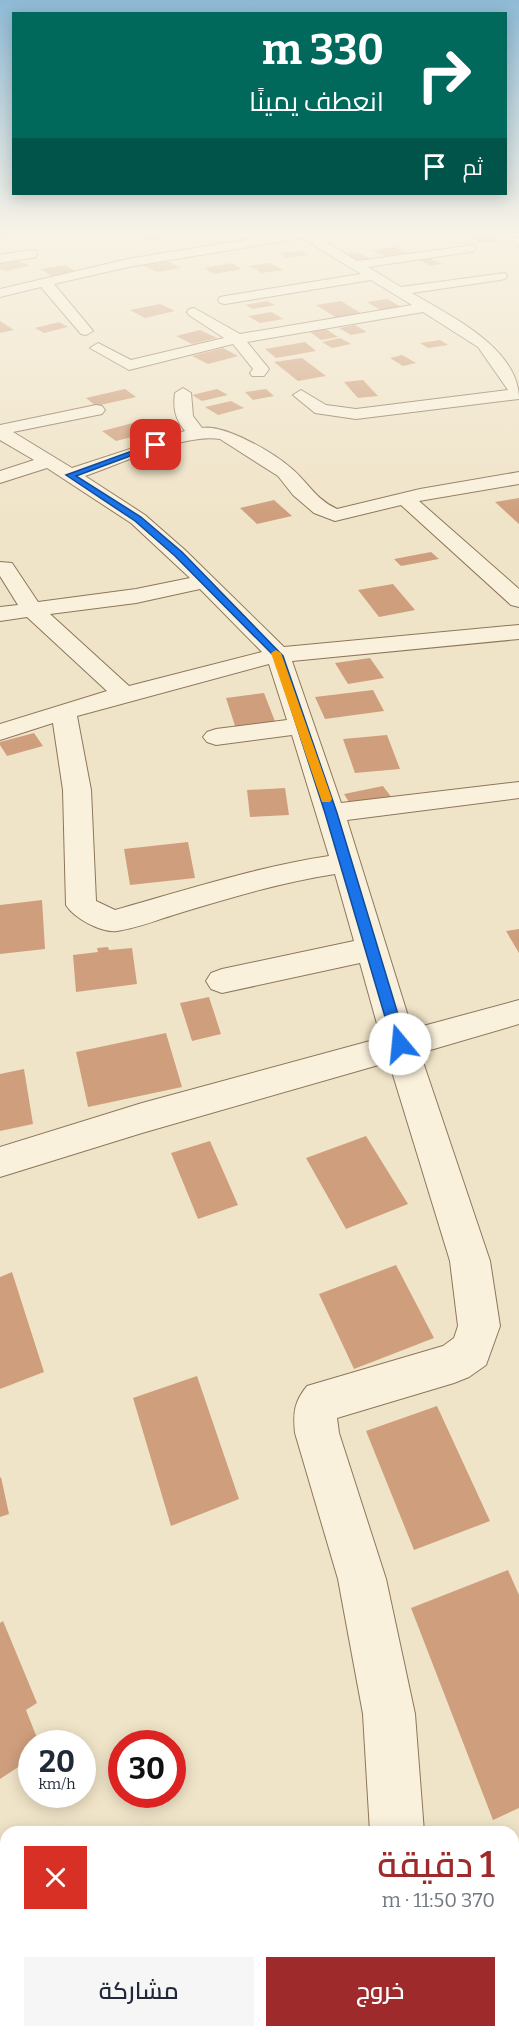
<!DOCTYPE html>
<html lang="ar">
<head>
<meta charset="utf-8">
<style>
  :root { --surface:#fff; --page:#f6f6f7; --text:#1f2937; --muted:#747a83; --accent:#9e2a2b }
  body { margin:0; font-family:Bitter,Cairo,serif; background:var(--page); color:var(--text); direction:rtl; height:100vh; display:flex; flex-direction:column; font-size:22px; white-space:nowrap }
  * { box-sizing:border-box; margin:0 }
  p { font-size:20px; color:var(--muted) }
  .icon { flex:none; width:33px; height:33px; fill:none; stroke:currentColor; stroke-width:2; stroke-linecap:round; stroke-linejoin:round }
  .map { position:relative; flex:1; overflow:hidden; direction:ltr }
  .sheet { position:absolute; left:0px; top:1826px; width:519px; height:212px; display:flex; flex-direction:column; background:var(--surface); border-radius:18px 18px 0 0; box-shadow:0 3px 15px #0003; direction:rtl }
  .sheet>* { flex:none }
  .top-card { position:absolute; left:12px; top:12px; width:495px; height:183px; border-radius:0px; box-shadow:0 3px 15px #0003; direction:rtl; background:#00695c; color:#fff; overflow:hidden }
  .speed { position:absolute; left:18px; top:1730px; display:flex; gap:12px; font-size:30px; font-weight:700; text-align:center }
  .speed>* { display:grid; place-content:center; width:78px; height:78px; border-radius:50%; background:var(--surface); box-shadow:0 3px 15px #0003; line-height:1 }
  .speed small { font-size:15px; font-weight:400 }
  .speed .limit { border:9px solid #d22; background:#fff; color:#111 }
  .pin { position:absolute; display:grid; place-items:center; width:51px; height:51px; color:#fff; margin:-26px; border-radius:12px; box-shadow:0 3px 9px #0006 }
  .me { position:absolute; width:66px; margin:-33px; rotate:343deg; stroke-linejoin:round; filter:drop-shadow(0 0 4px #0008) }
  .turn { display:flex; align-items:center; gap:21px; height:126px; padding:0 24px; font-size:27px }
  .turn .icon { width:78px; height:78px; stroke-width:2.5 }
  .turn b { display:block; font-size:42px; line-height:51px }
  .then { display:flex; align-items:center; height:57px; padding:0 24px; background:#0003; gap:12px; font-size:22px }
  .round { display:grid; place-items:center; flex:none; width:63px; height:63px; border-radius:0px; background:var(--page) }
  .overview { display:flex; align-items:center; justify-content:space-between; height:102px; padding:0 24px }
  h1 { font-size:36px; font-weight:600; line-height:45px; color:var(--accent) }
  .primary-button { display:flex; gap:12px; margin-top:auto; padding:12px 24px }
  .primary-button a { flex:1; height:69px; border-radius:0px; background:var(--accent); color:#fff; font-size:24px; font-weight:600; line-height:69px; text-align:center }
  .primary-button a+a { background:var(--page); color:var(--text) }
  .map>svg:first-child { display:block }
  .building { fill:#cf9f7d }
  .lines { fill:none; stroke-linecap:round; stroke-linejoin:round }
  .minor-casing { stroke:#8d765c; stroke-width:2 }
  .minor { fill:#faf1dc; fill-rule:evenodd }
  .route { fill:#1a73e8; stroke:#114b97; stroke-width:1.5 }
  .slow { fill:#f59e0b }
</style>
</head>
<body>
<div class="map">
<svg width="519" height="2036" viewBox="0 0 519 2036">
  <rect width="100%" height="100%" fill="#f0e4c8"/>
  <path class="building" d="M19,230l4,5 -23,4v-7z
    M36,230h31v1l-20,3z
    M261,230h8l10,5 -14,2 -12,-6z
    M154,233l12,5 -17,3 -12,-5z
    M474,233h11l16,8 -21,2 -9,-5 -10,-2z
    M395,247l12,6 -20,4 -17,-7z
    M302,251l7,4 -23,3 -7,-5z
    M357,252l15,8 -14,2 -15,-8z
    M428,257l14,7 -11,2 -14,-7z
    M15,259l15,7 -25,5 -5,-2v-7z
    M165,260l16,8 -24,4 -15,-7z
    M232,263l10,6 -28,5 -10,-6z
    M269,263l15,7 -22,3 -13,-7z
    M65,265l12,7 -25,4 -12,-7z
    M387,299l14,8 -21,3 -13,-8z
    M267,301l8,4 -22,4 -8,-4z
    M341,301l21,13 -25,4 -21,-13z
    M160,304l15,7 -30,7 -15,-8z
    M272,312l11,7 -23,4 -12,-7z
    M0,321l14,9 -14,3z
    M59,322l9,5 -24,6 -9,-5z
    M355,325l12,7 -16,3 -12,-7z
    M326,329l12,8 -17,3 -11,-8z
    M200,330l17,8 -25,6 -16,-8z
    M340,338l11,6 -19,4 -10,-6z
    M440,340l8,5 -20,3 -8,-5z
    M305,342l11,9 -40,7 -11,-9z
    M223,348l15,8 -30,8 -16,-8z
    M402,355l14,8 -13,3 -13,-8z
    M302,358l24,18 -28,5 -24,-19z
    M363,380l15,16 -20,2 -14,-16z
    M125,389l11,8 -40,9 -10,-8z
    M217,389l11,6 -26,6 -10,-6z
    M266,389l8,7 -21,4 -8,-8z
    M231,401l13,7 -26,7 -13,-8z
    M133,423l14,10 -31,8 -14,-10z
    M519,498v26l-24,-22z
    M274,500l18,16 -35,8 -17,-16z
    M431,552l8,7 -38,7 -7,-7z
    M393,584l22,26 -36,7 -21,-27z
    M370,658l14,20 -36,6 -13,-21z
    M373,690l11,21 -59,8 -10,-22z
    M264,693l12,31 -40,5 -10,-31z
    M34,733l9,13 -36,10 -7,-11v-3z
    M387,735l13,34 -45,4 -12,-34z
    M383,786l9,12 -40,9 -8,-13z
    M285,788l4,27 -39,2 -3,-27z
    M188,842l7,36 -65,7 -6,-36z
    M42,900l3,49 -45,5v-49z
    M519,929v24l-13,-22z
    M108,947l1,3 23,-2 5,36 -61,8 -3,-37 25,-3 -1,-4z
    M209,997l12,37 -29,7 -12,-38z
    M166,1033l16,54 -94,20 -12,-55z
    M24,1069l9,55 -33,7v-57z
    M366,1136l42,68 -62,25 -40,-71z
    M210,1141l28,64 -40,14 -27,-66z
    M396,1265l38,73 -80,31 -35,-75z
    M12,1272l32,100 -44,17v-112z
    M197,1376l42,123 -68,27 -38,-128z
    M437,1406l53,115 -76,29 -48,-119z
    M1,1477l8,37 -9,3v-39z
    M508,1570l11,25v213l-26,12 -82,-212z
    M3,1621l34,82 -11,7 13,33h-7v15l-32,21v-156z
    M153,2031h46l-8,5h-36z"/>
  <g class="lines">
    <g class="minor-casing">
      <path id="minor" d="M291,230l18,1 48,30 117,-16 1,3 -1,3 -5,1 -101,15 33,20 104,-14 2,3 -2,3 -5,1 -88,13c38,23 107,55 107,106l-163,20 -41,-6 -22,-18 8,-5 25,15 30,4 152,-19 -30,-43 -55,-35 -176,30 22,27 -5,7h-12l-2,-3 3,-4 -20,-25 -104,26 -39,-22 8,-5 33,17 93,-22 -35,-23 -2,-3 2,-3 5,-1 46,26 172,-29 -41,-25 -146,24 -5,-1 -2,-3 2,-3 5,-1 136,-22 -59,-36 -174,29 -74,17 39,47 -7,4 -5,-1 -40,-47 -41,10v-8l128,-30 164,-27z
        M513,238h6v8l-8,-5z
        M31,250l5,1 1,3 -1,3 -36,6v-8z
        M183,388l8,5 2,23 9,12c23,-4 72,25 89,40 17,14 24,31 46,41l83,-20 99,-17v12l-100,17 100,88v18l-8,-2 -110,-100 -66,16 -21,-8 -21,-18 -15,-19 -58,-37c-35,-6 -100,25 -135,37l60,39 40,35 99,97 235,-22v14l-227,22 49,142 178,-21v16l-172,22 65,209 107,-29v24l-99,29 70,208 10,65 -14,39 -17,12 -15,6 -117,35 2,15 47,146 29,135 9,118h-54l-7,-118 -25,-135 -43,-146c-2,-20 -1,-31 12,-47l136,-40 11,-8 4,-12 -8,-65 -61,-199 -247,71 -142,44v-30l142,-44 239,-65 -21,-75 -138,30 -11,-4 -5,-8 5,-8 11,-4 132,-28 -19,-67c-52,8 -102,23 -152,38 -21,6 -44,16 -66,19 -16,2 -43,-13 -51,-26l-3,-115 -10,-67 -53,17v-16l107,-33 -80,-74 -27,4v-14l18,-2 -18,-29v-14l12,1 26,39 98,-13 54,-11 -59,-55 -84,-55 -47,15v-12l34,-11 -34,-20v-15l96,-20 6,1 3,4 -3,4 -89,18 59,36 113,-37c-10,-12 -12,-23 -10,-38zM200,589l62,63 -133,34 -79,-72 86,-11zM269,664l18,56 -71,9 -9,3 -4,5 4,5 9,3 76,-10 37,121c-73,11 -143,34 -214,54l-19,-9 -5,-111 -14,-74z
        M382,2031h60l2,5h-60z"/>
    </g>
    <use href="#minor" class="minor"/>
  </g>
  <linearGradient id="sky" x2="0" y2="1"><stop stop-color="#8fbad6"/><stop offset="0.45" stop-color="#f8f3e6"/><stop offset="1" stop-color="#f8f3e6" stop-opacity="0"/></linearGradient>
  <rect width="519" height="515" fill="url(#sky)"/>
  <path class="route" d="M154,443l6,2 -84,31 65,41 41,35 101,104 54,157 70,231 -2,4 -5,2 -7,-6 -68,-231 -51,-157 -99,-100 -40,-35 -69,-46z"/>
  <path class="slow" d="M276,650l5,3 51,146 -2,3h-8l-1,-3 -50,-146z"/>
</svg>
<div class="speed"><div>20<small>km/h</small></div><div class="limit">30</div></div>
<div class="pin" style="left:156px;top:445px;background:#d93025"><svg class="icon" aria-label="arrive" viewBox="0 0 24 24"><path d="M6 21V4h12l-3 4 3 4H6"/></svg></div>
<svg class="me" style="left:400px;top:1044px" viewBox="-20 -20 40 40"><circle r="19" fill="#fff"/><path d="M0-13L10 11 0 6-10 11z" fill="#1a73e8"/></svg>
<div class="top-card">
<div class="turn"><svg class="icon" aria-label="right" viewBox="0 0 24 24"><path d="M7 20v-9h11M14 6l5 5-5 5"/></svg><div><b>330 m</b>انعطف يمينًا</div></div>
<div class="then">ثم<svg class="icon" aria-label="arrive" viewBox="0 0 24 24"><path d="M6 21V4h12l-3 4 3 4H6"/></svg></div>
</div>
<section class="sheet">
<div class="overview"><div><h1>1 دقيقة</h1><p>370 m · 11:50</p></div><a class="round" style="background:#d93025;color:#fff"><svg class="icon" aria-label="close" viewBox="0 0 24 24"><path d="M6 6l12 12M18 6L6 18"/></svg></a></div>
<div class="primary-button"><a>خروج</a><a>مشاركة</a></div>
</section>
</div>
</body>
</html>
